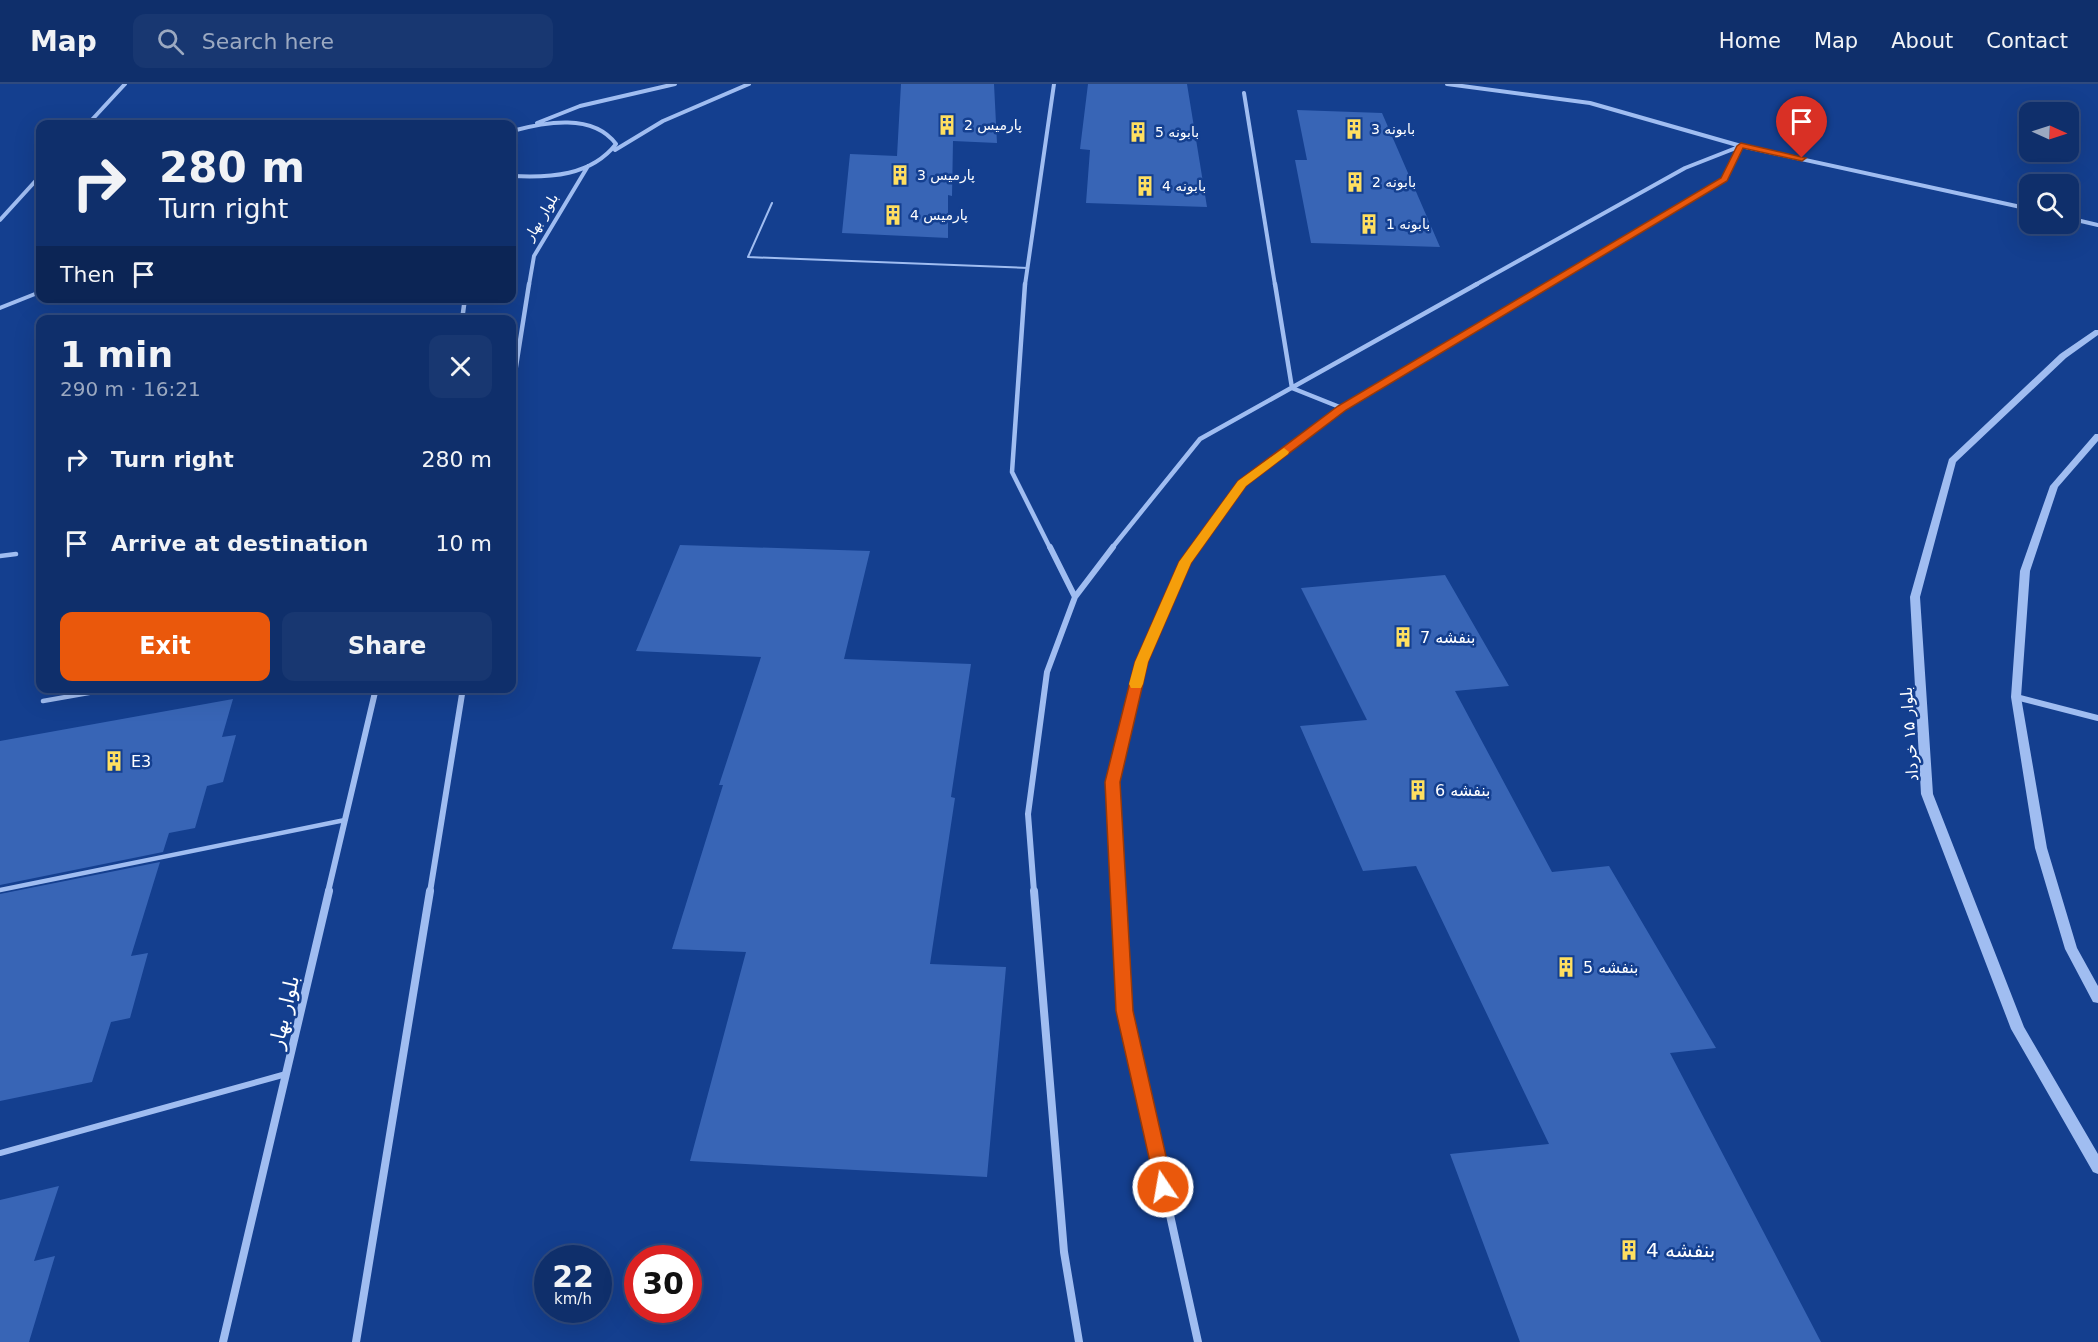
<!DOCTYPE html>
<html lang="en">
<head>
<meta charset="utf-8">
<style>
  :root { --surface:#0f2f6b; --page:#183771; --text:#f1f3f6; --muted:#9ba9c1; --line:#2f4a7e; --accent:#ea580c }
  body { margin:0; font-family:"DejaVu Sans","Noto Sans Arabic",sans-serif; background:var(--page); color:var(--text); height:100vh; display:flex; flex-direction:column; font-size:22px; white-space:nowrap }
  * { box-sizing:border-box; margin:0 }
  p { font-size:20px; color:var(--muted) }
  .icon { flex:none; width:33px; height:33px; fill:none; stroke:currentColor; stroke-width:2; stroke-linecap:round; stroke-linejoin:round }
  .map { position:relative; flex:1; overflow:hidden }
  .sheet { position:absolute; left:36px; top:231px; width:480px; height:378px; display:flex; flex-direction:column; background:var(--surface); border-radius:12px; box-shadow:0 6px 24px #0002,0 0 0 2px var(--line) }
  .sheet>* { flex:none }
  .guide { position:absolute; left:36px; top:36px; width:480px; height:183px; border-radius:12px; box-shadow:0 6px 24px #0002,0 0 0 2px var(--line); background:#0f2f6b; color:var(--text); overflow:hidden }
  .needle { width:39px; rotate:93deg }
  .controls { position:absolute; left:2019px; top:18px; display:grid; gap:12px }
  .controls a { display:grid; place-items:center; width:60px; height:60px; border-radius:12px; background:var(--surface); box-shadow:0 6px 24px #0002,0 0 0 2px var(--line); font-size:30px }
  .speed { position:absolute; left:534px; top:1161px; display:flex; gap:12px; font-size:30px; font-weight:700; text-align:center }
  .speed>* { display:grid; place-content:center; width:78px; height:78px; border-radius:50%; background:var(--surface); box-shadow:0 6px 24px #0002,0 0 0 2px var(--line); line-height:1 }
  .speed small { font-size:15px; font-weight:400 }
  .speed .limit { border:9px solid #d22; background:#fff; color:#111 }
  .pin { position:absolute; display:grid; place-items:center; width:51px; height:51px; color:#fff; margin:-62px -26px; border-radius:50% 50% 50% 0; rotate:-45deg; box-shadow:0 0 6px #0007 }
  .pin .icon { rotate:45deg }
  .me { position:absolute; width:66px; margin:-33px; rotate:348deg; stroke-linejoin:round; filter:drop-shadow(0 0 4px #0008) }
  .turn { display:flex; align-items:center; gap:21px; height:126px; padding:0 24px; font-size:27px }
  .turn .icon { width:78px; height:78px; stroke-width:2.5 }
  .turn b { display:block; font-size:42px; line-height:51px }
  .then { display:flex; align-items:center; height:57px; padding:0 24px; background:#0003; gap:12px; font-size:22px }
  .round { display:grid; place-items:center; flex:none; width:63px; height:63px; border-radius:12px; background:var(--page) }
  .headline { display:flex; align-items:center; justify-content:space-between; height:102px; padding:0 24px }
  h1 { font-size:36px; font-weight:700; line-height:45px }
  .cta { display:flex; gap:12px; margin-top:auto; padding:12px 24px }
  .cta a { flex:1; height:69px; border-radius:12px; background:var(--accent); color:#fff; font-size:24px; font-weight:700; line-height:69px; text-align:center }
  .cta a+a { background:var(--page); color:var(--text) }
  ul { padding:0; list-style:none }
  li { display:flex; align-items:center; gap:18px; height:84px; padding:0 24px }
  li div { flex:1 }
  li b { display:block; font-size:22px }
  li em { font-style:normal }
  header { display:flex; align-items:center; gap:36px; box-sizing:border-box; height:84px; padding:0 30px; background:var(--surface); border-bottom:2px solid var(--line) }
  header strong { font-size:28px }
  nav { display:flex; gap:33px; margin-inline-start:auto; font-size:21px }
  .search { width:420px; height:54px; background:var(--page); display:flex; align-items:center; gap:15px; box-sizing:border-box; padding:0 21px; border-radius:12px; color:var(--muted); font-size:22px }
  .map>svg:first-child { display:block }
  .building { fill:#3865b6 }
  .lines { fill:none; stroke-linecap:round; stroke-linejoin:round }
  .service-far3 { stroke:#a0bdf1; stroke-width:2 }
  .service-far2 { stroke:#a0bdf1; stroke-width:4 }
  .service-far1 { stroke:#a0bdf1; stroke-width:4.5 }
  .service { stroke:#a0bdf1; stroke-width:6 }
  .minor-far3 { stroke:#a0bdf1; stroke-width:4 }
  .minor-far2 { stroke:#a0bdf1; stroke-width:4.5 }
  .minor-far1 { stroke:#a0bdf1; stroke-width:6 }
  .minor { stroke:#a0bdf1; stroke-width:8 }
  .tertiary { fill:#a0bdf1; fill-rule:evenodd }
  .route { fill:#ea580c; stroke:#983908; stroke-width:1.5 }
  .slow { fill:#f59e0b }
  .labels { text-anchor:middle; stroke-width:5; stroke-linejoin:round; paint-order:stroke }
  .far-poi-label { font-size:14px; fill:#fff; stroke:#143f8f; text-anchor:start }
  .far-street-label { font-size:14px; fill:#fff; stroke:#143f8f }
  .poi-label { font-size:16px; fill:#fff; stroke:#143f8f; text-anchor:start }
  .street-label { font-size:16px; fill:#fff; stroke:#143f8f }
  .near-street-label { font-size:20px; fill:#fff; stroke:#143f8f }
  .near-poi-label { font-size:20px; fill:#fff; stroke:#143f8f; text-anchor:start }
</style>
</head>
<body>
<header>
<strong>Map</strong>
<div class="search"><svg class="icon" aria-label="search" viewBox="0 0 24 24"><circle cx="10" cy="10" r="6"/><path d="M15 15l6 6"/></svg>Search here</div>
<nav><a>Home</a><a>Map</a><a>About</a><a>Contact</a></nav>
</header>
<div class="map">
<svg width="2098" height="1258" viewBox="0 0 2098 1258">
  <rect width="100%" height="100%" fill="#143f8f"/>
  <path class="building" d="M901,0h93l3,59 -44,-2 -1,55 -4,-1v43l-106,-5 8,-79 47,2z
    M1088,0h99l20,123 -121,-4 4,-53 -10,-1z
    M1297,26l85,3 58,134 -129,-4 -16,-83h12z
    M680,461l190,6 -26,108 127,5 -20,133 4,1 -25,166 76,3 -19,210 -297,-16 56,-209 -74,-3 51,-164h-4l42,-128 -125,-6z
    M1445,491l64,111 -54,5 97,181 57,-6 107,182 -46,5 151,289h-301l-70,-188 99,-10 -133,-278 -53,5 -63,-145 67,-6 -66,-132z
    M233,615l-11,38 14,-2 -13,47 -16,4 -12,42 -26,5 -6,19 -163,33v-144z
    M160,778l-29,94 17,-3 -18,65 -19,4 -19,60 -92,19v-207z
    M59,1102l-25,75 21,-5 -26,86h-29v-142z"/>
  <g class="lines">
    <path class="service-far3" d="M772,119l-24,54 280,11"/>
    <path class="service-far2" d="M0,224l40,-16"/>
    <path class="service-far1" d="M0,472l16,-2
      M43,617l74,-13
      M0,806l345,-70"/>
    <path class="service" d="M0,1069l286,-79"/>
    <path class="minor-far3" d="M1447,0l143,19 151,43 289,63
      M1244,9l31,192
      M537,39l43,-17 95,-22
      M88,40l37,-40
      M512,47c33,-9 81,-18 104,13 -25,32 -66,34 -104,32
      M615,66l48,-29 86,-37
      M2068,134l30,7
      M0,136l40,-44
      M529,201l5,-29 54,-90
      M1025,201l29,-201
      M1475,201l210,-117 56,-22
      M1546,201l178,-106 17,-33"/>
    <path class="minor-far2" d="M1025,200l-13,188 38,76
      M1275,200l17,104 50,20
      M462,236l3,-22
      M512,308l17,-108
      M1112,464l88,-109 277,-155
      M1195,464l47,-65 100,-75 207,-124"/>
    <path class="minor-far1" d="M1050,463l25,50
      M2016,613l82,21
      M328,808l48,-204
      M430,808l33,-204
      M1034,808l-6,-78 19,-142 28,-75 38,-50
      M1119,808l-6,-110 28,-120 44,-100 11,-15"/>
    <path class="minor" d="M1034,807l30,361 15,90
      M1119,807l6,120 73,331
      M223,1258l106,-451
      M356,1258l74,-451"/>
    <path class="tertiary" d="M2095,246h3v5l-32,23 -110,104 -36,135 13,197 91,233 74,127v20l-5,-2 -82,-143 -90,-235 -11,-197 39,-138 111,-105z
      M2095,350h3v7l-40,46 -28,84 -9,126 26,151 30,100 21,38v17l-5,-1 -28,-53 -30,-101 -24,-151 9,-126 30,-85z"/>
  </g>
  <path class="route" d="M1741,59l65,15 -4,3 -59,-13 -16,33 -381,229 -100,76 -55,77 -43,99 -28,120 13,229 40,176 -3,6 -7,3 -6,-3 -41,-182 -11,-229 30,-120 44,-100 59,-81 100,-75 383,-228 16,-32z"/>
  <path class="slow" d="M1284,364l5,4 -1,2 -42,32 -55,77 -43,99 -5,22 -2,4h-10l-2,-4 6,-22 44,-100 59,-81z"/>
  <defs>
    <g id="building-bare" transform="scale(1.62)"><path d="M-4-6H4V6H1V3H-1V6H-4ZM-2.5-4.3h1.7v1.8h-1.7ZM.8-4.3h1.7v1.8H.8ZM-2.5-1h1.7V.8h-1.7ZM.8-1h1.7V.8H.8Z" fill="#ffdf60" stroke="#143f8f" stroke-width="2.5" paint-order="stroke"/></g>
  </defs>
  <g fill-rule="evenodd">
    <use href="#building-bare" x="947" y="41"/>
    <use href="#building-bare" x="1354" y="45"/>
    <use href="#building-bare" x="1138" y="48"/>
    <use href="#building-bare" x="900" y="91"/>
    <use href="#building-bare" x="1355" y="98"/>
    <use href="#building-bare" x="1145" y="102"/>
    <use href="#building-bare" x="893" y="131"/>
    <use href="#building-bare" x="1369" y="140"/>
    <use href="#building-bare" x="1403" y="553"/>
    <use href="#building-bare" x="114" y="677"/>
    <use href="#building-bare" x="1418" y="706"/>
    <use href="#building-bare" x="1566" y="883"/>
    <use href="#building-bare" x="1629" y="1166"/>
  </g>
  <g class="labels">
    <g class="far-poi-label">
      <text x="964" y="46">پارمیس 2</text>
      <text x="1371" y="50">بابونه 3</text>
      <text x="1155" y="53">بابونه 5</text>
      <text x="917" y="96">پارمیس 3</text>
      <text x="1372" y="103">بابونه 2</text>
      <text x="1162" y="107">بابونه 4</text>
      <text x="910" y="136">پارمیس 4</text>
      <text x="1386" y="145">بابونه 1</text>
    </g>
    <g class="far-street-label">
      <text transform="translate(541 133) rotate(-59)" y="5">بلوار بهار</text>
    </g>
    <g class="poi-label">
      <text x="1420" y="559">بنفشه 7</text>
      <text x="131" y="683">E3</text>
      <text x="1435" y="712">بنفشه 6</text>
      <text x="1583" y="889">بنفشه 5</text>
    </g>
    <g class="street-label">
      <text transform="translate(1909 650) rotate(-94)" y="6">بلوار ۱۵ خرداد</text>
    </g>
    <g class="near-street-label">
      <text transform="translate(284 928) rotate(-77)" y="7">بلوار بهار</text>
    </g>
    <g class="near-poi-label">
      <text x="1646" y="1173">بنفشه 4</text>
    </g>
  </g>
</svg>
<div class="controls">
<a><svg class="needle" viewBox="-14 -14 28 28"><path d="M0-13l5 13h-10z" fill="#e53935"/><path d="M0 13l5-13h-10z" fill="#9ba9c1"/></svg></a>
<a><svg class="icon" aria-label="search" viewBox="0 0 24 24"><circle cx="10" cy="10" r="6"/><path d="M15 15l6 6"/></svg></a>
</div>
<div class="speed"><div>22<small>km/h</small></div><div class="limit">30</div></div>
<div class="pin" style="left:1802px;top:74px;background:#d93025"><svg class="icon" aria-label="arrive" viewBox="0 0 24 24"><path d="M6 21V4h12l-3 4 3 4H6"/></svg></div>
<svg class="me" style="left:1163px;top:1103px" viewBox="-20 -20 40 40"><circle r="17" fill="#ea580c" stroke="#fff" stroke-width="3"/><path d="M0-11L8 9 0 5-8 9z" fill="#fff"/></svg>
<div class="guide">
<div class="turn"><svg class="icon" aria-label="right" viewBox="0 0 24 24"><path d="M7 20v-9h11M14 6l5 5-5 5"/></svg><div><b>280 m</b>Turn right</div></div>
<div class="then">Then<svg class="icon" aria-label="arrive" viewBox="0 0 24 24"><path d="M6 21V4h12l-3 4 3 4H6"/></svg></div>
</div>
<section class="sheet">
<div class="headline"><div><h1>1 min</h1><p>290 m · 16:21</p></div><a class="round"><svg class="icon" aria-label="close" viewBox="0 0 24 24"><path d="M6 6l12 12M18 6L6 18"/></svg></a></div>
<ul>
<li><svg class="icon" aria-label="right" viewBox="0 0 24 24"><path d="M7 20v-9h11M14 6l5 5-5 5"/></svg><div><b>Turn right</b></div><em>280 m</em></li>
<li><svg class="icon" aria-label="arrive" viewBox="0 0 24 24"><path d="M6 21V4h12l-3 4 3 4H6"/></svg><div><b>Arrive at destination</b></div><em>10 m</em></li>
</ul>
<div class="cta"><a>Exit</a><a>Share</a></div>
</section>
</div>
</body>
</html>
